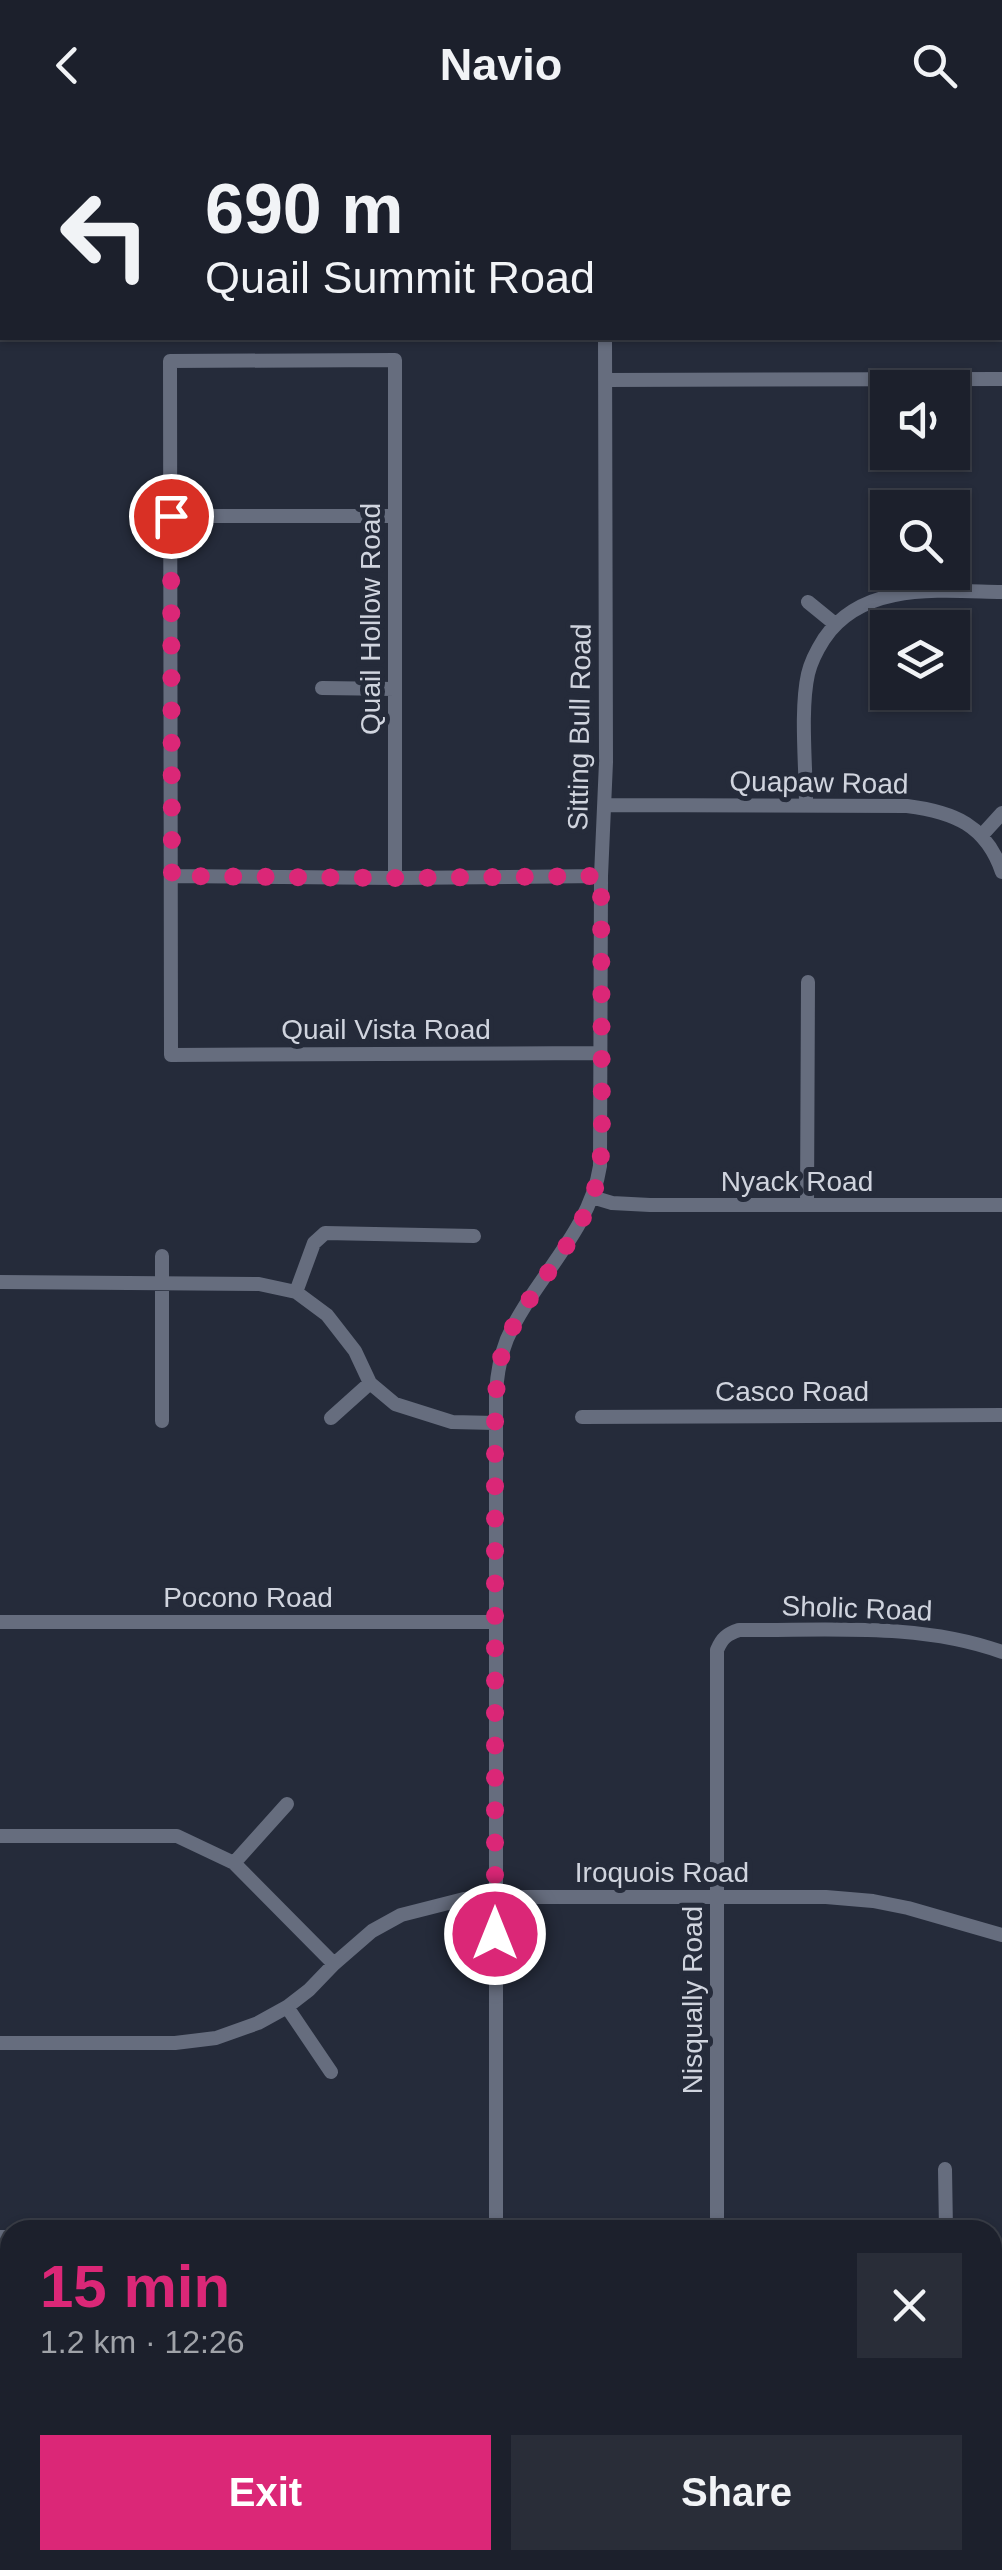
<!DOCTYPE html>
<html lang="en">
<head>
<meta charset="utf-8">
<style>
  :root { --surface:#1c202c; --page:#292d38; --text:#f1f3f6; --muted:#a0a3a9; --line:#3a3e48; --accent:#db2777 }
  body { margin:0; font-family:Helvetica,sans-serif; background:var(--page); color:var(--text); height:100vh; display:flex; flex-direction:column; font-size:38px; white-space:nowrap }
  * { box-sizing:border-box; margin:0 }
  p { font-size:32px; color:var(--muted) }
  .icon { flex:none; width:55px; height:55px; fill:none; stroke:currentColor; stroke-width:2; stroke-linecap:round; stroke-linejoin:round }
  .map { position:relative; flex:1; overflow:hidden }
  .sheet { position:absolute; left:0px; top:2090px; width:1002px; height:350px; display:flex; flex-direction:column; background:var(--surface); border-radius:30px 30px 0 0; box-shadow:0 2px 8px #0004,0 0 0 2px var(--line) }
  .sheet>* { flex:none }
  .guide { position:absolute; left:0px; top:0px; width:1002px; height:210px; box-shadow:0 2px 8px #0004,0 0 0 2px var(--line); background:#1c202c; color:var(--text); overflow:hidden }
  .buttons { position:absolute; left:870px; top:240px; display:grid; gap:20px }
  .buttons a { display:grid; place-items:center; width:100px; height:100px; border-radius:0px; background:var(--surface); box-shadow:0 2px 8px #0004,0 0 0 2px var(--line); font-size:50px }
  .pin { position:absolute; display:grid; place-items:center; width:85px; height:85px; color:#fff; margin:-42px; border:5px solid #fff; border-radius:50%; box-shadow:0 2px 10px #0007 }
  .me { position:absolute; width:110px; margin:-55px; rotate:0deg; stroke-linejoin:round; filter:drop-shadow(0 0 8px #0008) }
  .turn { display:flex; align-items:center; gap:35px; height:210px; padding:0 40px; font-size:45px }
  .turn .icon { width:130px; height:130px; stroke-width:2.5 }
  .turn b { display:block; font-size:70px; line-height:85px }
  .round { display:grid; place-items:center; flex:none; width:105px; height:105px; border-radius:0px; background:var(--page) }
  .headline { display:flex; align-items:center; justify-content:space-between; height:170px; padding:0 40px }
  h1 { font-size:60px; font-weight:600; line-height:75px; color:var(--accent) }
  .button { display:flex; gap:20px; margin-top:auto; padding:20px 40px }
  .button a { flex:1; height:115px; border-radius:0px; background:var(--accent); color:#fff; font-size:40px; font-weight:600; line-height:115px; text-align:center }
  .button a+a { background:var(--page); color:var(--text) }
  header { display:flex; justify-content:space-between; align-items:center; height:130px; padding:0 40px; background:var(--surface); font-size:45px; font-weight:600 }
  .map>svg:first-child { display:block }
  .grass { fill:url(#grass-tufts) }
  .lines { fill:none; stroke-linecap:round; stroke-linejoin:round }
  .minor { stroke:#666d7e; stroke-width:14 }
  .route { stroke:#db2777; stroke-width:18; stroke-dasharray:0 32.4 }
  .labels { text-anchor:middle; stroke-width:10; stroke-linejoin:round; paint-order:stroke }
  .street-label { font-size:28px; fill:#d0d4de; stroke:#252b3a }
</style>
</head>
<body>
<header><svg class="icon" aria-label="back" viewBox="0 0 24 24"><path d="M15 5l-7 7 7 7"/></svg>Navio<svg class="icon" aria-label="search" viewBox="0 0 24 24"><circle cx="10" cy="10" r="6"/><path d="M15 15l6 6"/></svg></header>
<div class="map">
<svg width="1002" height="2440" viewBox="0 0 1002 2440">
  <defs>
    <pattern id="grass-tufts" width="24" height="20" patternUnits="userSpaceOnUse" patternTransform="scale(2.5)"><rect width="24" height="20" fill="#283765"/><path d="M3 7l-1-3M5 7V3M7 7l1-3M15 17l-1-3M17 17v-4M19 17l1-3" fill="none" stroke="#46537b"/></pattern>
  </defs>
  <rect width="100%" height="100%" fill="#252b3a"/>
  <path class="grass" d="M0,0h586v2h-584v141h-2z"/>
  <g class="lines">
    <path class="minor" d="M602,0v2
      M992,2l4,-2
      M605,250l397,-1
      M171,386h223
      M808,472l27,22
      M322,558l73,1
      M606,675l301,1c47,6 79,19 95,66
      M806,675c0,-38 -6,-95 2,-131 3,-13 9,-24 16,-35 39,-58 117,-48 178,-47
      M982,705l20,-22
      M172,746l223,2 206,-2
      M395,748v-518l-225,1 1,694 430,-2
      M592,1067l20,6 38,2h352
      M807,1075l1,-223
      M162,1126v165
      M0,1152l259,2 37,8 31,23 28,36 15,32 25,21 57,18 43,1
      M296,1162l18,-49 11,-10 149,3
      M582,1287l420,-2
      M331,1288l39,-35
      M0,1492h495
      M0,1706h177l57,27 100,101
      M234,1733l53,-59
      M287,1877l44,65
      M0,1913h175l41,-5 42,-15 29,-16 22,-17 25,-26 38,-33 29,-16 63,-16 31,-2h331l47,4 35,7 94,27
      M945,2039l1,61
      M496,2100v-837c1,-18 4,-36 11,-54 26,-59 83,-107 93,-173l1,-290 5,-114 -1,-424
      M717,2100v-580c5,-12 10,-16 22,-20 88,1 180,-8 263,22
      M0,2107h10
      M992,2241l10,17
      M0,2284h10
      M992,2345l10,-3
      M496,2430v10
      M717,2430v10
      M945,2430l2,10
      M296,2440l18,-10"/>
  </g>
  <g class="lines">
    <path class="route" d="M171,386l1,360 223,2 206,-2 1,271c-2,13 -2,26 -6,38 -16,57 -65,101 -89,154 -11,27 -11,56 -12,84v511"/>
  </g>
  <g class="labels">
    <g class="street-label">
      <text transform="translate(370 489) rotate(-90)" y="10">Quail Hollow Road</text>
      <text transform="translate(579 597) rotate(-89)" y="10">Sitting Bull Road</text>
      <text transform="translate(819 652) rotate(1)" y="10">Quapaw Road</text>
      <text x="386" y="909">Quail Vista Road</text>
      <text x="797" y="1061">Nyack Road</text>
      <text x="792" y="1271">Casco Road</text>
      <text x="248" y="1477">Pocono Road</text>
      <text transform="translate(857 1478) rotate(2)" y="10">Sholic Road</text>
      <text x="662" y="1752">Iroquois Road</text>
      <text transform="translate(692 1870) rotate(-90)" y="10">Nisqually Road</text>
    </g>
  </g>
</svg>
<div class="buttons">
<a><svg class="icon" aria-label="sound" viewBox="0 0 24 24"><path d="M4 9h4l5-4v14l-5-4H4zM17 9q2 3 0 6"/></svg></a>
<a><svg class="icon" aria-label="search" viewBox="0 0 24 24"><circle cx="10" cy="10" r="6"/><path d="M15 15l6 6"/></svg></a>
<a><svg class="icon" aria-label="layers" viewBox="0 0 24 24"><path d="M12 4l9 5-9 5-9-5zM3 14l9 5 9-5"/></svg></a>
</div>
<div class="pin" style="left:171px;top:386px;background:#d93025"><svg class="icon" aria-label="arrive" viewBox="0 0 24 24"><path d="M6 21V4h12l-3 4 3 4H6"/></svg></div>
<svg class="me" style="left:495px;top:1804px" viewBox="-20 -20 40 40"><circle r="17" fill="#db2777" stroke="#fff" stroke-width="3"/><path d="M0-11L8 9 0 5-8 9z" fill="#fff"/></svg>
<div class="guide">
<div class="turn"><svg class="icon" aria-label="left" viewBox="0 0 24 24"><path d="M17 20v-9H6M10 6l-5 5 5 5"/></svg><div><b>690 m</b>Quail Summit Road</div></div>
</div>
<section class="sheet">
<div class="headline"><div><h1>15 min</h1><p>1.2 km · 12:26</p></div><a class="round"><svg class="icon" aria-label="close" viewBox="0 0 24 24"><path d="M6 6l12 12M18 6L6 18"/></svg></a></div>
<div class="button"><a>Exit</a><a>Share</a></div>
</section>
</div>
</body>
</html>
